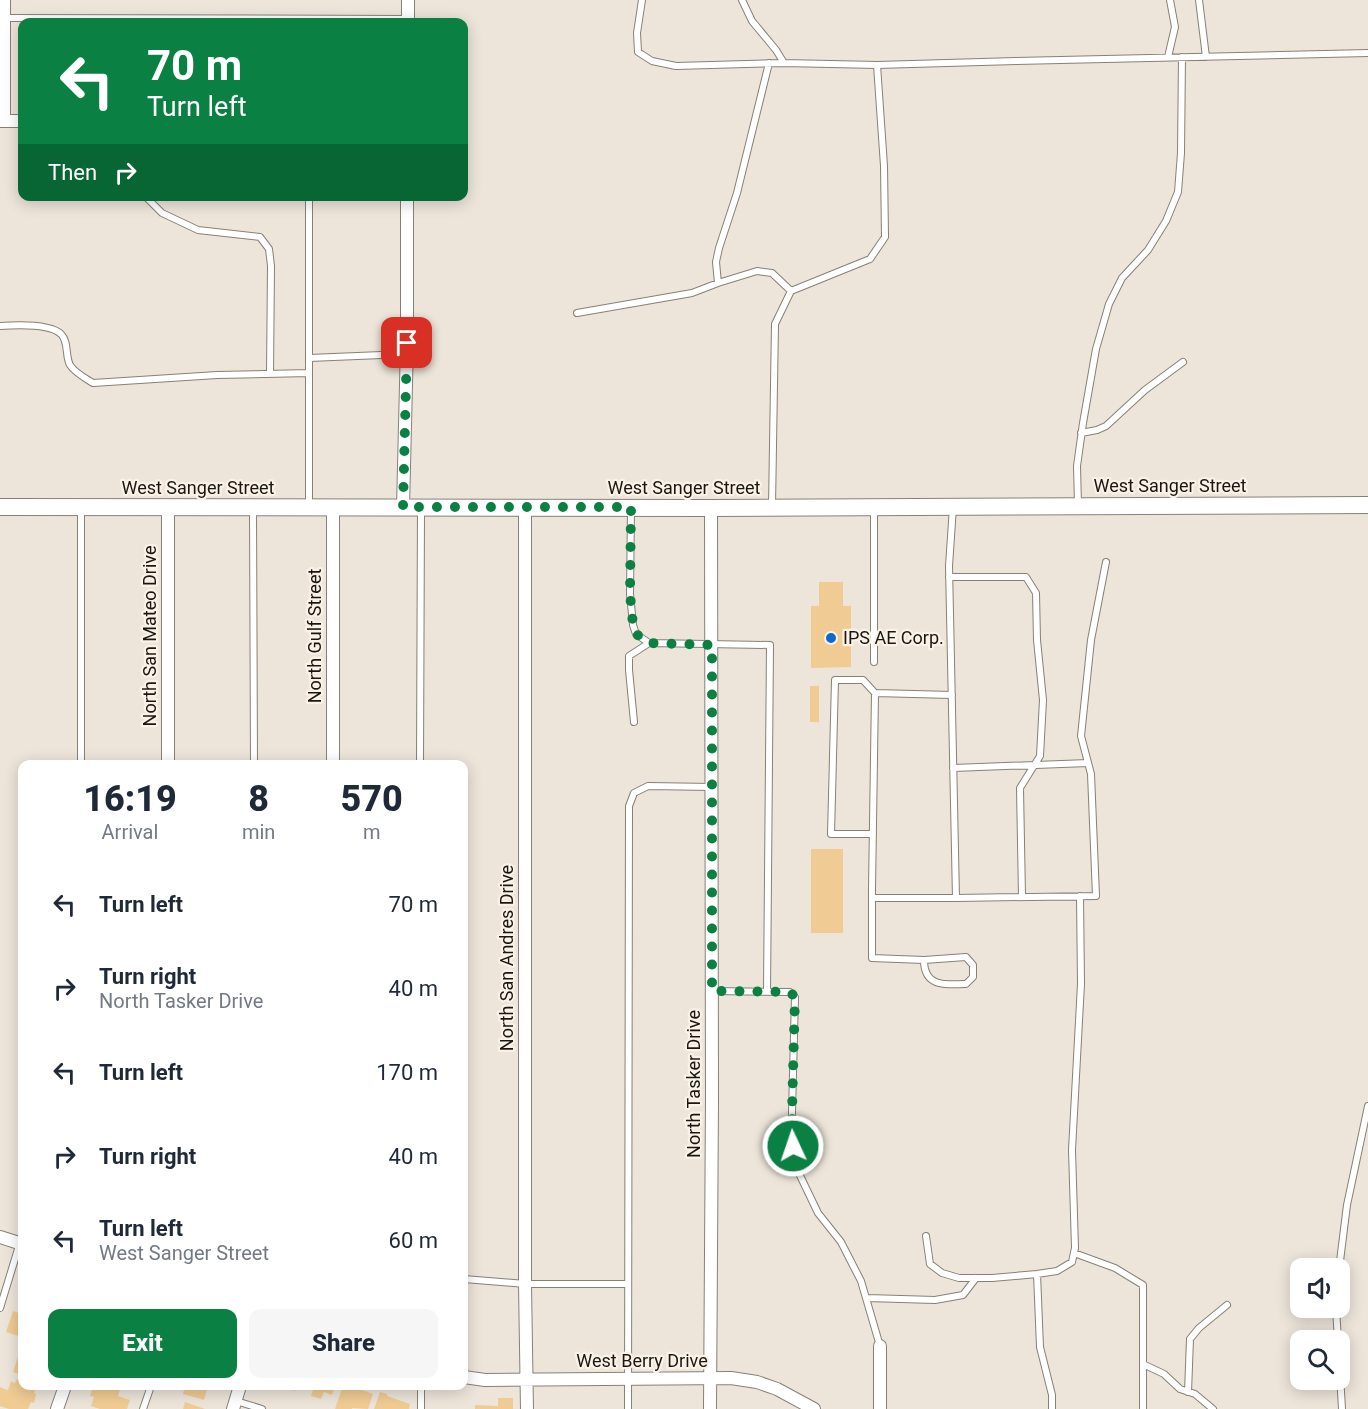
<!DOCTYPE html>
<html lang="en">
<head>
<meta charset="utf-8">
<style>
  :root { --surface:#fff; --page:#f6f6f7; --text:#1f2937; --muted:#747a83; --accent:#0b8043 }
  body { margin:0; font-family:Roboto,sans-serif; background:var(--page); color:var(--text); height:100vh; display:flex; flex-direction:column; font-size:22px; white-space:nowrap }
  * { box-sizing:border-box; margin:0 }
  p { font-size:20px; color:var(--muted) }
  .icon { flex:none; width:33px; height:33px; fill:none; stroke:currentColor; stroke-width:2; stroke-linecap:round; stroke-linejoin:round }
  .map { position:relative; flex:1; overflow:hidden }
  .drawer { position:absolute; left:18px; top:760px; width:450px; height:630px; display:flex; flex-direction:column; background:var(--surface); border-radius:12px; box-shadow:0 3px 15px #0003 }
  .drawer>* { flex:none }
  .banner { position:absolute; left:18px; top:18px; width:450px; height:183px; border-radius:12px; box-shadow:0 3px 15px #0003; background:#0b8043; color:#fff; overflow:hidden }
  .tools { position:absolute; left:1290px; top:1258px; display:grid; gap:12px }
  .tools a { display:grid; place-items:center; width:60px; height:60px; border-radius:12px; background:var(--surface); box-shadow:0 3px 15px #0003; font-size:30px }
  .pin { position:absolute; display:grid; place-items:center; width:51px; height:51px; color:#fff; margin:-26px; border-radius:12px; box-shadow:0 3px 9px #0006 }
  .me { position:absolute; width:66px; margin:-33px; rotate:357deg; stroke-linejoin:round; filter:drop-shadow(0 0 4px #0008) }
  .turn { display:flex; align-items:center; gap:21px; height:126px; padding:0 30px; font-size:27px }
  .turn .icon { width:78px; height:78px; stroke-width:2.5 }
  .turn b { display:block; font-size:42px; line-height:51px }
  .then { display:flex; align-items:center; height:57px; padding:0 30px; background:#0003; gap:12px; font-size:22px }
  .eta { display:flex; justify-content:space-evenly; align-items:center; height:102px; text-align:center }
  .eta b { font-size:36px; font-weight:800; line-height:42px }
  .action { display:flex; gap:12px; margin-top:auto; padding:12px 30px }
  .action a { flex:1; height:69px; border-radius:12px; background:var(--accent); color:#fff; font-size:24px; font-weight:800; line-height:69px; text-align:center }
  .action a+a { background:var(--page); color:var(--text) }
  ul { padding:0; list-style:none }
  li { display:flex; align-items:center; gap:18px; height:84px; padding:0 30px }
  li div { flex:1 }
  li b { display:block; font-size:22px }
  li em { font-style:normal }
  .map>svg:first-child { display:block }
  .building { fill:#f0cb93 }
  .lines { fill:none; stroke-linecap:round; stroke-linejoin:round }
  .lane-casing { stroke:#878077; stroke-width:8 }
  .street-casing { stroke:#878077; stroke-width:14 }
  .secondary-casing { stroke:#878077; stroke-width:18 }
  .lane { stroke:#fff; stroke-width:6 }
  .street { stroke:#fff; stroke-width:12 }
  .secondary { stroke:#fff; stroke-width:16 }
  .route { stroke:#0b8043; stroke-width:10; stroke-dasharray:0 18 }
  .poi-dot { fill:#0f68d1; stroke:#faf2e7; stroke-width:2 }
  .labels { text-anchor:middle; stroke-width:4.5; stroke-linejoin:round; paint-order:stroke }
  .street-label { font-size:18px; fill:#1a1713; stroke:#faf2e7 }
  .poi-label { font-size:18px; fill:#1a1713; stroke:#faf2e7; text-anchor:start }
</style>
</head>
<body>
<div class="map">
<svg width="1368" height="1409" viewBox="0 0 1368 1409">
  <rect width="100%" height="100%" fill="#ede5da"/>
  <path class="building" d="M819,582h24v24h8v61l-40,1v-62h8z
    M810,686h9v36h-9z
    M811,849h32v84h-32z
    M13,1311l9,3v23l-16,-5z
    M22,1344v31l-9,-3z
    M17,1379l5,2v5h14l-2,7 2,1 -2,9 -3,-1 -3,7h-19l-9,-3v-19l8,3 3,-9 4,2z
    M93,1386h28l-3,10 12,4 -3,9h-27l-9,-3 3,-9 -4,-1z
    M185,1386h23l-4,14 -21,-6z
    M280,1386h17l-2,5z
    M306,1386h29l-3,9 -8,-3 -3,7 -10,-3 2,-6 -8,-2z
    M343,1386h14l-1,2 17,6 -5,15 -16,-1v1h-17z
    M380,1392l7,2v2l23,8 -1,5h-35z
    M498,1398h15v11h-38v-4l23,1z
    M185,1402l20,7h-22z"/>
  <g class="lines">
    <g class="lane-casing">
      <path id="lane" d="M642,0l-5,33 1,19 14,9 24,5 108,-3 93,2 139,-4 352,-8
        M742,0l10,21 24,29 8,13
        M1199,0l7,57
        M4,18l404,1
        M1168,57l7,-30 -5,-27
        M145,196l17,17 36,17 62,7 9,12 2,17 -1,108
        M309,196v309
        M718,283l-2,-21 3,-14 18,-55 32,-130
        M577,313l115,-20 26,-10 39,-12 15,2 19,18
        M0,326c15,-1 49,-3 61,8 8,8 4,22 9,31 5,8 15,13 23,18l124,-8 92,-2
        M309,358l97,-4
        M1081,433l16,-3 9,-4 39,-36 38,-28
        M1078,505l-1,-39 6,-43 13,-74 13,-45 13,-26 26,-28 18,-29 12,-29 3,-39 1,-96
        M772,506l3,-182 16,-33 79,-32 15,-22 -1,-71 -7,-101
        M953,507l-4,59 7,332 140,-2 -5,-122 -10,-38 10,-96 15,-78
        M81,508v257
        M253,508l1,257
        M631,508l-1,86 3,31 3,9 13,9
        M949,577h77l10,16 1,47 6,60 -3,56 -20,32 2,109
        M874,662v-155
        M634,722l-5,-52v-14l20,-13 121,2 -3,347
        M420,765l1,-257
        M953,768l135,-5
        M873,834h-42l4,-154h28l12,13
        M872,898h84
        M924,960c0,27 21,25 42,24l7,-7v-12l-7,-8 -42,3 -52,-2v-69l3,-196 77,2
        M712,991l78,1 5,5 -3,115 2,51 24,50 23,29 20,39 19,65
        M926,1236l4,28 12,9 17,5h33l45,-4 20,-3 15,-9 3,-14 -3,-98 9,-166 -1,-88
        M1074,1253l41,15 28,17v79l21,10 16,15 15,5 18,15
        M1339,1269l8,-64 21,-99
        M1037,1274l3,73 12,48v14
        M464,1279l61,5h103
        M867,1298l68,2 28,-5 13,-17
        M0,1308l22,-72
        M1336,1308l2,33
        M1340,1375l2,34
        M1188,1392l2,-53 9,-11 28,-23
        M236,1401l26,8
        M143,1409l8,-23
        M421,1409v-23
        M628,1409l1,-603 5,-13 14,-7 64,1
        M1143,1409v-45"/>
    </g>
    <g class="street-casing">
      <path id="street" d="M4,0v121
        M408,0v22
        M0,121h22
        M525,507v777l2,125
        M168,508v257
        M403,508l4,-165v-147
        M333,765v-257
        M0,1237l22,7
        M880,1346v63
        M464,1377l21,3 246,-2 26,4 20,7 37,20
        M57,1409l8,-23
        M233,1409l7,-23
        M710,1409l2,-310 -1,-591"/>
    </g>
    <g class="secondary-casing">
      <path id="secondary" d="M0,507l711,1 657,-3"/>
    </g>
    <use href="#lane" class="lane"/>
    <use href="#street" class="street"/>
    <use href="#secondary" class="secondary"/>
  </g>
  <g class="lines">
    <path class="route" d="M407,343l-4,164h228l-1,87 3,31 3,9 13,9 63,2v346l78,1 5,5 -3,115 1,34"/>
  </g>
  <circle class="poi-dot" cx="831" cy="638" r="6"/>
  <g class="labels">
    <g class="street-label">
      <text x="1170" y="492">West Sanger Street</text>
      <text x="198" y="494">West Sanger Street</text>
      <text x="684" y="494">West Sanger Street</text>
      <text transform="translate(150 636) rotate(-90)" y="6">North San Mateo Drive</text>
      <text transform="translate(315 636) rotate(-90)" y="6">North Gulf Street</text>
      <text transform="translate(507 958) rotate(-90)" y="6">North San Andres Drive</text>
      <text transform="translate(694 1084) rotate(-90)" y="6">North Tasker Drive</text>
      <text x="642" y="1367">West Berry Drive</text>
    </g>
    <g class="poi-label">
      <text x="843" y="644">IPS AE Corp.</text>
    </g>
  </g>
</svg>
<div class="tools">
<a><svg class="icon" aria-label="sound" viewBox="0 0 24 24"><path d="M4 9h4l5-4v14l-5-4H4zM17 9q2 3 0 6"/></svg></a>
<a><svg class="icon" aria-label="search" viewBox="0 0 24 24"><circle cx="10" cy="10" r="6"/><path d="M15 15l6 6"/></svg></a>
</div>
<div class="pin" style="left:407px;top:343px;background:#d93025"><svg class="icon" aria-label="arrive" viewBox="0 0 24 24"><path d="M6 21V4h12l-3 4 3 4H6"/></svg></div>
<svg class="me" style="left:793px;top:1146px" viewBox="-20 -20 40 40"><circle r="17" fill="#0b8043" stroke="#fff" stroke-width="3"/><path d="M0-11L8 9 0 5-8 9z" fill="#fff"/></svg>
<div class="banner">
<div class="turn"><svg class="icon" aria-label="left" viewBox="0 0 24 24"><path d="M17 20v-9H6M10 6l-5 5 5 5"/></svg><div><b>70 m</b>Turn left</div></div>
<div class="then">Then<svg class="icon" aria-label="right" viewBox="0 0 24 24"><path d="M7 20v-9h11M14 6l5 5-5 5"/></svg></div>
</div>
<section class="drawer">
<div class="eta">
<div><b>16:19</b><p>Arrival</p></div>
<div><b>8</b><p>min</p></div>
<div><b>570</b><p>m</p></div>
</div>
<ul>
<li><svg class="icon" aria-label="left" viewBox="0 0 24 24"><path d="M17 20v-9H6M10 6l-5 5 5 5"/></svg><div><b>Turn left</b></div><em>70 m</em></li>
<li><svg class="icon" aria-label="right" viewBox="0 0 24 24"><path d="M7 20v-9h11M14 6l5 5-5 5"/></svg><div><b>Turn right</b><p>North Tasker Drive</p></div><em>40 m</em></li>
<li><svg class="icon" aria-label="left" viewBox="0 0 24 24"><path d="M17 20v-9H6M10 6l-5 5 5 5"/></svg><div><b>Turn left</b></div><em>170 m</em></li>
<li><svg class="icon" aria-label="right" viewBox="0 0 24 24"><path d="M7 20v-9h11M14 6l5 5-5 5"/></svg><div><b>Turn right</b></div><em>40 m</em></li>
<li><svg class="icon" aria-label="left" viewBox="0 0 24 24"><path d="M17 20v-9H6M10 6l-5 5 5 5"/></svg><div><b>Turn left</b><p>West Sanger Street</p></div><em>60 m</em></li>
</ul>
<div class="action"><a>Exit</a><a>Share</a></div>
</section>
</div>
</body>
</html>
